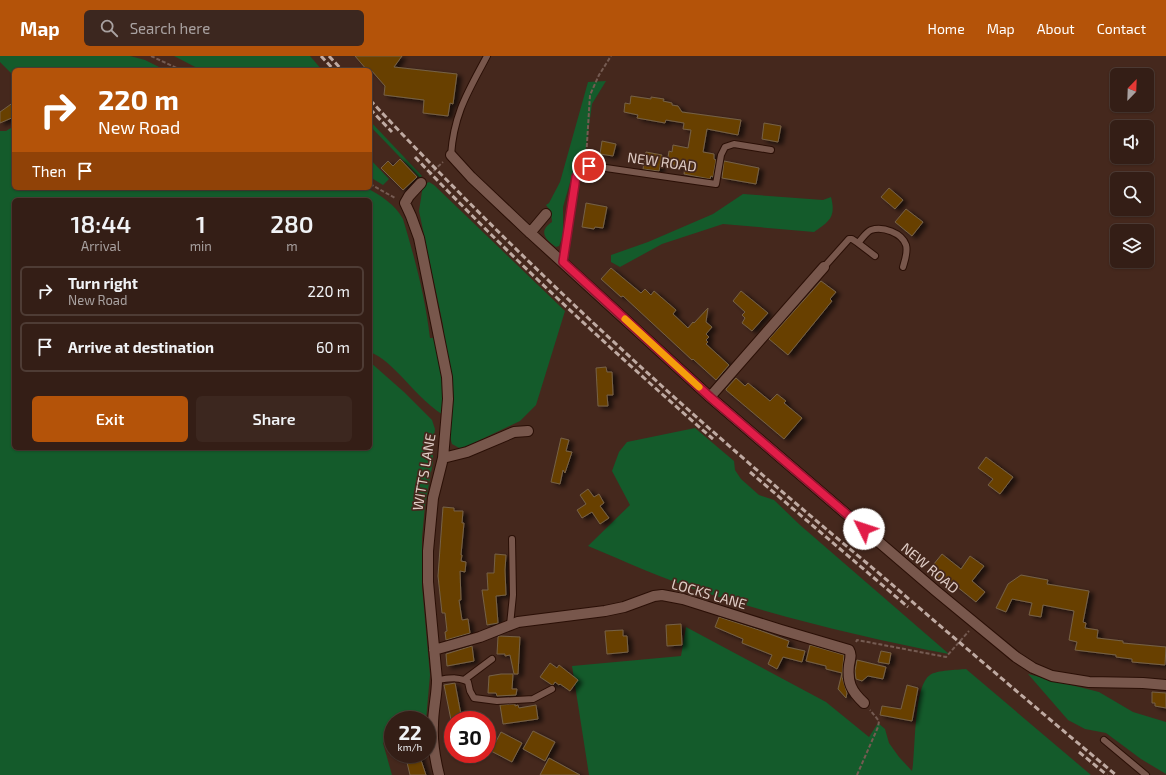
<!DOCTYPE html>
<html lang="en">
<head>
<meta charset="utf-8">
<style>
  :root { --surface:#341e16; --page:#3c271f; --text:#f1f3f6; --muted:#a9a2a1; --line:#4e3c35; --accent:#b45309 }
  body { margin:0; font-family:"Exo 2",sans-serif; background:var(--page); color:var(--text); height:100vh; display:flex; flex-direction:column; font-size:15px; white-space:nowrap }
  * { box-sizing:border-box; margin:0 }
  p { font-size:13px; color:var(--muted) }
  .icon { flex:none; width:22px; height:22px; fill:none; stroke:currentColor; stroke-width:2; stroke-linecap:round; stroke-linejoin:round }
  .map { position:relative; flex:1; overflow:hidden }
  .sheet { position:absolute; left:12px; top:142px; width:360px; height:252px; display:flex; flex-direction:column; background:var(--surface); border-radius:6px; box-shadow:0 1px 3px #0004,0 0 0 1px var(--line) }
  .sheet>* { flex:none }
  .hud { position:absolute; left:12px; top:12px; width:360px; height:122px; border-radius:6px; box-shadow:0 1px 3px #0004,0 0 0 1px var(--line); background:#b45309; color:#fff; overflow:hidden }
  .needle { width:26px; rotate:23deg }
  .fabs { position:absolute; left:1110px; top:12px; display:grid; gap:8px }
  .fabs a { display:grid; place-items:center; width:44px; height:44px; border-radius:6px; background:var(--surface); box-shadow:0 1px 3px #0004,0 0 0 1px var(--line); font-size:20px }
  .speed { position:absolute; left:384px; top:655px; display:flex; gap:8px; font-size:20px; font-weight:700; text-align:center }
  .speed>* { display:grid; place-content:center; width:52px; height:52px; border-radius:50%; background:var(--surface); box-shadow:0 1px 3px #0004,0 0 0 1px var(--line); line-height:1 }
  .speed small { font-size:10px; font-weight:400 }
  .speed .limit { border:6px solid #d22; background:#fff; color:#111 }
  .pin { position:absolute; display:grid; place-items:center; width:34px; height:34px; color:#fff; margin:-17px; border:2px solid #fff; border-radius:50%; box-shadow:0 1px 4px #0007 }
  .me { position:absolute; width:44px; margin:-22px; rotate:311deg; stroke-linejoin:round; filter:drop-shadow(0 0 3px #0008) }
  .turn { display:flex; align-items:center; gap:14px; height:84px; padding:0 20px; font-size:18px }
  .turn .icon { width:52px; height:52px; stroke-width:2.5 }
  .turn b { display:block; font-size:28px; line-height:34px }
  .then { display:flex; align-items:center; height:38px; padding:0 20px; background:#0003; gap:8px; font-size:15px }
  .eta { display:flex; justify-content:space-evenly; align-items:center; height:68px; text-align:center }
  .eta b { font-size:24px; font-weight:600; line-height:28px }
  .primary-button { display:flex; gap:8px; margin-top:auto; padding:8px 20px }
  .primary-button a { flex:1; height:46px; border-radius:6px; background:var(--accent); color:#fff; font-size:16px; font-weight:600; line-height:46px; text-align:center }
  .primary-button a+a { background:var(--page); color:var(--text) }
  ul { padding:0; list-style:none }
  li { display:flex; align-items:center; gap:12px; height:50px; margin:0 8px 6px; padding:0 12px; border:2px solid var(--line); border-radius:6px }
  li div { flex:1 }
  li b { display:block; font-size:15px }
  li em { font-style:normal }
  header { display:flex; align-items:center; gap:24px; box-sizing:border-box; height:56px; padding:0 20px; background:var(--accent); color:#fff }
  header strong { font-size:19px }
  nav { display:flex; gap:22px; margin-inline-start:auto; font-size:14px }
  .search { width:280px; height:36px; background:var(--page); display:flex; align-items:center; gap:10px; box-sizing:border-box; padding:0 14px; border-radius:6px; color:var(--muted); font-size:15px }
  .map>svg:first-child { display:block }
  .green { fill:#145b2b }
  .building { fill:#674102; stroke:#766146; filter:url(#shadow) }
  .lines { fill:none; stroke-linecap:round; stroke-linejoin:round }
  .lane-casing { stroke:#2a0f06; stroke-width:8 }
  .street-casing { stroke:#2a0f06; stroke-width:12 }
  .path { stroke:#755b52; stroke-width:2; stroke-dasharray:4 2; stroke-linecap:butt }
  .lane { stroke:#78574c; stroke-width:6 }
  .street { stroke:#78574c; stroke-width:10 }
  .rail { stroke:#bfaaa2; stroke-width:3; stroke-dasharray:6 3; stroke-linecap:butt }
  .route-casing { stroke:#92132f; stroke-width:10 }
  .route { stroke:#e11d48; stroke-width:7 }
  .slow { stroke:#f59e0b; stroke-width:7 }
  .labels { text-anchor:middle; stroke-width:3.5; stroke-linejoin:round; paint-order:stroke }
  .street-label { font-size:14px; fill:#e0cdc6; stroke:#45281d }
</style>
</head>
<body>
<header>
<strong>Map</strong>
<div class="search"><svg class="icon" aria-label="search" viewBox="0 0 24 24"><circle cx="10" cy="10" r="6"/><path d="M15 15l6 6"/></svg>Search here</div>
<nav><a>Home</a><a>Map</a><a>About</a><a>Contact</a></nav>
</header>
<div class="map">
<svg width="1166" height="719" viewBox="0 0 1166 719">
  <defs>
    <filter id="shadow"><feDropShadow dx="4.5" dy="2.5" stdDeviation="2" flood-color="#0009"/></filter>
  </defs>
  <rect width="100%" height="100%" fill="#45281d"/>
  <path class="green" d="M0,0h130l15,4 20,10h-151v8l-3,-5 -11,-11z
    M174,0h136l12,14h-121z
    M606,25l-14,23 -8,58 -9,3 -12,42v29l-4,10 -3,1c-11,-7 -18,-16 -4,-25l-1,-10 -5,-7 3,-2 11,-21 28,-100z
    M370,65l52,55 -2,2 -50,-52z
    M14,70v62h353c14,8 28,16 36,31 12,40 22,77 27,119h11l3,-1 -1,-12 -24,-114 4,-26 6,-3 5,3 131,126 -29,94 -16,16 -59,28 -9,-5 -2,-7v-18c-19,-10 -33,-26 -48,-42 -9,-9 -19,-20 -32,-25v-152h-356v248h356v-86l34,30 28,28 3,9 -2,15v18l-8,43 -3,33v48l8,89 -4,45h-33v16l-10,7 9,32h-392v-644h6z
    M370,103l19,20 -6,6 -13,-8z
    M743,138l80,6 8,-3c5,20 -1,24 -17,35l-91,-8 -61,20 -42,23 -9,-5v-7l37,-13 65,-28z
    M695,372l39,33 1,9 6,9 18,16 15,5 26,25 149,129c-83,-16 -166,-36 -246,-62 -39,-13 -77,-30 -115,-46l42,-41 -18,-34 7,-19 8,-10z
    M686,571l140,75 43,35 9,-14 7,6 4,14 10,14 13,14c4,-20 1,-85 18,-96 7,-5 27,-5 36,-6l125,106h-502l-17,-109 109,-10z
    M1028,618l71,18 34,20 33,10v52l-25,-15 -35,-26 -21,-4 -17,-9z"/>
  <path class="building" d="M355,0h47l-8,11 63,7 -4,30 -3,-1 -2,13 -25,-3 1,-13 -40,-5 1,-9 -14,-16h-4z
    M631,40l20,3v-2l13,2 -1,2 9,2v2l6,1 4,6 59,8 -3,15 -31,-6 -4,23 11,2v5l2,1 -3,17 -2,-1 -1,3 -26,-5 1,-7 -18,-3 2,-13 3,1 1,-7 15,3 3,-18 -8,-1 1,-6 -18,-3 -1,3 -28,-5 1,-3 -14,-3 1,-9 5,1z
    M14,46v15l-14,6v-11z
    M764,67l17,3 -3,16 -16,-3z
    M602,85l14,3 -3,12 -13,-2z
    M646,96l16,3 -3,16 -16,-2z
    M400,103l17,18 -14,13 -22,-22 7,-7 5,5z
    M724,105l35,7 -3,16 -34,-6z
    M889,132l14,12 -8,9 -14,-12z
    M586,147l21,4 -4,21 -8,-1 -1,2 -12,-2z
    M906,153l17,13 -11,14 -17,-14z
    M611,212l30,25 4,-4 6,6 3,-4 22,19 -3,4 15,14 5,-6 1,1 14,-15 -2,14 6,5 -6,7 3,3 -3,3 2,2 -2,2 23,21 -13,15 -23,-21 -1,1 -69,-64 -2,1 -20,-18z
    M821,225l15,11 -6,7 2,2 -44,54 -19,-16z
    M741,235l27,22 -16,18 -10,-8 3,-5 -3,-3 3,-3 -12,-11z
    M606,311l1,5h5l1,23h-6l1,11h-10l-2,-38z
    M736,322l9,8 3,-3 22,18 7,-7 9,7 -2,2 18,15 -18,21 -58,-49v-1z
    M561,382l8,2 -3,11 6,1 -7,21 -2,-3 -3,14 -9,-2z
    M986,401l27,20 -13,17 -12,-9 5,-6 -15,-11z
    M588,433l6,8 5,-3 5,9 -4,3 9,12 -9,6 -8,-12 -10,6 -5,-8 9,-6 -6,-9z
    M443,451l11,1v3h9l-1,12h2l-3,32h1l-1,6 5,1 -1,10 -5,-1 1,29h-2l3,20 6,-1 2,14 -24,7 -1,-8 2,-1 -2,-18h-3l-4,-37z
    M495,498l11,1 -1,15 1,25 -10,1 2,27 -11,2 -5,-35h6l-1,-17h7z
    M942,498l19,15 9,-13 14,10 -12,15 13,11 -9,10 -25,-20 -2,4 -20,-16z
    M1021,519l27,5 -1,4 42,7 -6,31 3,1 -1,5 13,2 -1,8 26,3v2l43,4 -1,18 -33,-3v-3l-16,-2v-2l-41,-5 2,-8 -8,-2 5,-29 -31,-6 -2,12 -12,-2 3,-12 -20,-4 -6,13 -10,-4 12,-24z
    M719,561l40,13 30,11 -2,6 18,4 -3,11 -19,-5 -6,12 -9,-5 4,-9 -30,-12 1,-4 -28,-12z
    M681,568l1,21 -15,1 -1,-21z
    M623,574v6h4l1,16 -21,2 -2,-23z
    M499,580l21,1 -2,37h-4l-4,-19 -5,1v-2h-8l1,-17z
    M810,589l34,10 -2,22 5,16 -1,5 -8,-9 4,-16 -16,-4v-3l-20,-5z
    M472,590l2,15 -27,5 -1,-12z
    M881,595l10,2 -2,11 -11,-2z
    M857,604l29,7 -3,12 -15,-3 -6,5 -6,-2 -1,-8z
    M550,607l7,5 2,-3 19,15 -8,11 -10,-7 -1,1 -4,-3 -2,3h-1l-12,-8z
    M501,618h12l-1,15h5l-1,6 -19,1 -1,-3h-8l1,-17z
    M455,627l7,37h-11l-7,-35z
    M907,629l11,3 -6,33 -32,-6 2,-9 19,3z
    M1152,636l14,1v15l-11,-2v-3h-3z
    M515,648v2l3,-1 1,3 17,-3 2,14 -35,5 -3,-19z
    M533,675l22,11 -10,19 -22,-12z
    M501,676l21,11 -10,19 -21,-11z
    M405,698h14l7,21h-16z
    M549,702l11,6 20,11h-40z"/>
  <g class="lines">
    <g class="lane-casing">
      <path id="lane" d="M451,99c3,-42 17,-63 36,-99
        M858,187l17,13
        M563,206l13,-85 5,-9 11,-2 124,18 5,-29 4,-8 9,-3 37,6
        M824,211l25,-28h3l6,4c4,-4 8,-11 13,-13 12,-4 31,3 35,15 2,7 -1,15 -3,22
        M510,569l3,-30 -1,-56
        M437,624c10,-1 22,-4 31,2l2,9 4,7 23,3 36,-2 19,-10
        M464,624l28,-21
        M1104,684l42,35"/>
    </g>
    <g class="street-casing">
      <path id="street" d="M451,99l20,22 55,52 184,168 226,194 80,66 17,11 19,8 37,6 54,1 23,2
        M421,127l-12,13 -4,7 6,13 8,22 28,139 1,22 -5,59 -10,40 -5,53v31l9,98c0,15 -4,29 -4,45 -1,16 2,34 6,50
        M530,177l16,-19
        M710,341l114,-130
        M443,402l24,-6 47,-20 14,-1
        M434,594l46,-13 38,-15 87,-11 19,-4 30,-11 8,-1 21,4 98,31 68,20c3,5 1,9 0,15 -2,17 2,26 15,38"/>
    </g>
    <path class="path" d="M151,0l30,14
      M586,103l4,-64 9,-20 12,-19
      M429,119l14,-13
      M370,128l25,14
      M856,586l1,-2 89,17 23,-26
      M857,719l21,-48 1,-6 -9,-11"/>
    <use href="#lane" class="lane"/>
    <use href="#street" class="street"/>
    <path class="rail" d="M321,0l13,14
      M329,0l13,14
      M370,44c115,123 238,240 365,351 48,42 97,83 146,124 78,67 156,134 235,200
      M370,53l22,23
      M415,101c94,99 195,192 298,282
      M750,416l158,135
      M1079,696l28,23"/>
  </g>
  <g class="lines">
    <g class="route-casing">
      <path id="route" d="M589,110l-8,2 -5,9 -13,85 147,135 154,132"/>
    </g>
    <use href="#route" class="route"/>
    <path class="slow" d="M625,263l74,68"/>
  </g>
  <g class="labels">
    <g class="street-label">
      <text transform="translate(662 106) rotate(8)" y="5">NEW ROAD</text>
      <text transform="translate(424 416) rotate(-80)" y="5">WITTS LANE</text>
      <text transform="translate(930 512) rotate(40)" y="5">NEW ROAD</text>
      <text transform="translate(709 538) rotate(16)" y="5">LOCKS LANE</text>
    </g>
  </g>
</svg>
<div class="fabs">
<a><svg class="needle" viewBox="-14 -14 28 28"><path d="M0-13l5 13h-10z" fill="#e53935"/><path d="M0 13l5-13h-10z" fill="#a9a2a1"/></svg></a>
<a><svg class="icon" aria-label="sound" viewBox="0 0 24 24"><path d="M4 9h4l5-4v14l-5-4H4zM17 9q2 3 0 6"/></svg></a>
<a><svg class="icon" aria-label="search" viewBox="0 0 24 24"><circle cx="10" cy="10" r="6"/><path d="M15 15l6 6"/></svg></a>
<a><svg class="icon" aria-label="layers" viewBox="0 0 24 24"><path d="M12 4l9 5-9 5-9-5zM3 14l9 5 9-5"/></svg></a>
</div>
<div class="speed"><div>22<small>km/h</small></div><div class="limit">30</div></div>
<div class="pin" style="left:589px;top:110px;background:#d93025"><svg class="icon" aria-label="arrive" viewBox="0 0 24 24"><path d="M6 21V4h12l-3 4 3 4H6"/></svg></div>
<svg class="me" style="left:864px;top:473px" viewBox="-20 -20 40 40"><circle r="19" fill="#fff"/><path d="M0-13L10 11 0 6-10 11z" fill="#e11d48"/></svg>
<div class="hud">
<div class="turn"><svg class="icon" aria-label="right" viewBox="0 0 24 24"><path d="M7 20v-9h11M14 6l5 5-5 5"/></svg><div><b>220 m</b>New Road</div></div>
<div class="then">Then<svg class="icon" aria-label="arrive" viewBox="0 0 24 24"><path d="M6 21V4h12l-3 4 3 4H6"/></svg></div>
</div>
<section class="sheet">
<div class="eta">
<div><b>18:44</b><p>Arrival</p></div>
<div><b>1</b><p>min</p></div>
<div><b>280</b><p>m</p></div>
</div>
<ul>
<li><svg class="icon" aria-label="right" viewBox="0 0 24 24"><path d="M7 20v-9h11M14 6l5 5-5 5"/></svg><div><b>Turn right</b><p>New Road</p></div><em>220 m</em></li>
<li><svg class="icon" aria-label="arrive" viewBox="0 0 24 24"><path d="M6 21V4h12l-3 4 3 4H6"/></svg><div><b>Arrive at destination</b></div><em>60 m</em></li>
</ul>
<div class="primary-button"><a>Exit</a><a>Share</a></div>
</section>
</div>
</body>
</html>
